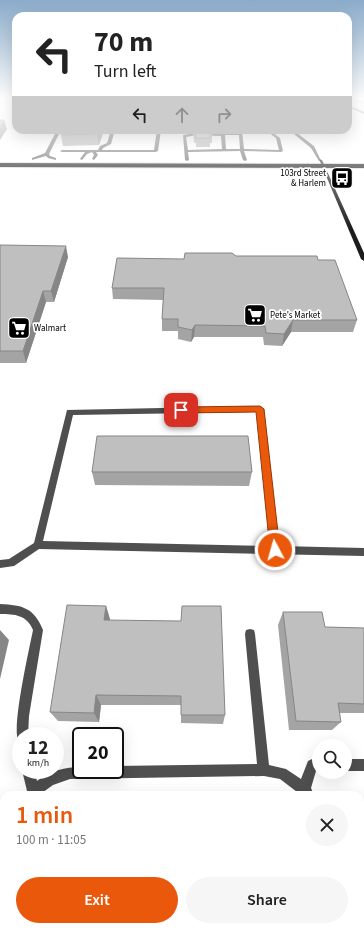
<!DOCTYPE html>
<html lang="en">
<head>
<meta charset="utf-8">
<style>
  :root { --surface:#fff; --page:#f6f6f6; --text:#222; --muted:#767676; --accent:#ea580c }
  body { margin:0; font-family:"Source Sans 3",sans-serif; background:var(--page); color:var(--text); height:100vh; display:flex; flex-direction:column; font-size:15px; white-space:nowrap }
  * { box-sizing:border-box; margin:0 }
  p { font-size:13px; color:var(--muted) }
  .icon { flex:none; width:22px; height:22px; fill:none; stroke:currentColor; stroke-width:2; stroke-linecap:round; stroke-linejoin:round }
  .map { position:relative; flex:1; overflow:hidden }
  .details { position:absolute; left:0px; top:791px; width:364px; height:140px; display:flex; flex-direction:column; background:var(--surface); border-radius:12px 12px 0 0; box-shadow:0 4px 16px #0002 }
  .details>* { flex:none }
  .hud { position:absolute; left:12px; top:12px; width:340px; height:122px; border-radius:12px; box-shadow:0 4px 16px #0002; background:#fff; color:var(--text); overflow:hidden }
  .buttons { position:absolute; left:312px; top:739px; display:grid; gap:8px }
  .buttons a { display:grid; place-items:center; width:40px; height:40px; border-radius:50%; background:var(--surface); box-shadow:0 4px 16px #0002; font-size:20px }
  .speed { position:absolute; left:12px; top:727px; display:flex; gap:8px; font-size:20px; font-weight:700; text-align:center }
  .speed>* { display:grid; place-content:center; width:52px; height:52px; border-radius:50%; background:var(--surface); box-shadow:0 4px 16px #0002; line-height:1 }
  .speed small { font-size:10px; font-weight:400 }
  .speed .limit { border:2px solid #111; border-radius:6px; background:#fff; color:#111 }
  .pin { position:absolute; display:grid; place-items:center; width:34px; height:34px; color:#fff; margin:-17px; border-radius:8px; box-shadow:0 2px 6px #0006 }
  .me { position:absolute; width:44px; margin:-22px; rotate:354deg; stroke-linejoin:round; filter:drop-shadow(0 0 3px #0008) }
  .turn { display:flex; align-items:center; gap:14px; height:84px; padding:0 16px; font-size:18px }
  .turn .icon { width:52px; height:52px; stroke-width:2.5 }
  .turn b { display:block; font-size:28px; line-height:34px }
  .lanes { display:flex; align-items:center; height:38px; padding:0 16px; background:#0003; justify-content:center; gap:20px; direction:ltr }
  .lanes .off { opacity:.35 }
  .round { display:grid; place-items:center; flex:none; width:42px; height:42px; border-radius:21px; background:var(--page) }
  .summary { display:flex; align-items:center; justify-content:space-between; height:68px; padding:0 16px }
  h1 { font-size:24px; font-weight:600; line-height:30px; color:var(--accent) }
  .cta { display:flex; gap:8px; margin-top:auto; padding:8px 16px }
  .cta a { flex:1; height:46px; border-radius:24px; background:var(--accent); color:#fff; font-size:16px; font-weight:600; line-height:46px; text-align:center }
  .cta a+a { background:var(--page); color:var(--text) }
  .map>svg:first-child { display:block }
  .lines { fill:none; stroke-linecap:round; stroke-linejoin:round }
  .primary-casing { stroke:#dbdbdb; stroke-width:2 }
  .lane { fill:#4f4f4f; fill-rule:evenodd }
  .street { fill:#4f4f4f; fill-rule:evenodd }
  .secondary { fill:#1c1c1c; fill-rule:evenodd }
  .primary { fill:#000; fill-rule:evenodd }
  .wall { fill:#a4a4a4 }
  .shaded-wall { fill:#868686 }
  .building { fill:#bfbfbf; stroke:#868686 }
  .route { fill:#ea580c; stroke:#983908 }
  .labels { text-anchor:middle; stroke-width:3.5; stroke-linejoin:round; paint-order:stroke }
  .far-poi-label { font-size:9px; fill:#000; stroke:#fff; text-anchor:start }
</style>
</head>
<body>
<div class="map">
<svg width="364" height="931" viewBox="0 0 364 931">
  <rect width="100%" height="100%" fill="#fff"/>
  <g class="lines">
    <g class="primary-casing">
      <path id="primary" d="M0,163l364,1v4l-364,-1z"/>
    </g>
    <path class="lane" d="M351,99h4l9,3v2z
      M348,105l16,7v2l-16,-7z
      M57,130h4l-12,24 1,2 6,2v2l-8,-2 -2,-2 -14,4v-2l13,-5z
      M111,130h4l-4,14 -8,4 -1,2h52l3,-20h4l-3,21 -2,1h-60l2,3 -4,5 -2,-1 2,-4 -2,-3 -5,2 -5,6 -2,-1 5,-7h-23l-2,-1 2,-1h36l2,-4 7,-3z
      M239,130h5l-2,1 2,18 35,1 -3,-12 -8,-6v-2h1l11,8 3,13 -2,1 -37,-1 3,9 -2,1 -2,-1 -3,-9 -52,1 1,8 -2,1 -2,-1 -2,-25 13,-2h42zM196,135l25,1 1,13 -34,1 -2,-13zM225,135h14l1,14h-14z
      M260,406l4,3 15,137 85,2v8l-325,-7 -25,17 -14,2v-8l9,-1 25,-16 33,-133zM257,412l13,134 -227,-5 30,-126z
      M0,604c23,1 34,4 43,26l-14,86 -1,20h-7v5l-3,-1c-6,-15 11,-90 15,-110 -6,-15 -18,-16 -33,-16z
      M250,629l4,1 1,4 14,131 17,4 15,10 7,-18 4,-2h7v12h-3l-5,17 3,7h-13l-21,-16 -16,-3 -194,3 -17,6 -14,10h-14l2,-4 -5,-21h12l3,11c13,-10 28,-14 44,-14v3h34v-4l142,-2 -12,-130 1,-4z
      M345,759h19v12h-19z
      M4,870v28l-3,1 -1,-27z
      M19,927h14l-1,4h-14z"/>
    <path class="street" d="M289,130h4l21,16 7,15h-2l-8,-13z
      M0,885h4v14h-4z
      M335,927h14v4h-14z"/>
    <path class="secondary" d="M319,159l3,1 42,93v8l-3,-2z"/>
    <use href="#primary" class="primary"/>
  </g>
  <path class="wall" d="M104,130l-5,15 -36,1 -2,-11z
    M193,130l19,3v10h-2v4h-14v-4h-2z
    M0,245l68,12 -14,45h-8l-20,61h-26z
    M236,256l82,4 39,60 -4,12h-62l-9,14 -18,-1 -1,-8h-69l-3,5 -13,-3v-8h-16v-12l1,-19 -50,-1 -1,-11 72,-29z
    M92,472h160l-3,14 -154,-1z
    M106,606l4,14 115,95 -2,9 -42,-1v-18h-80l-2,17 -41,-1 -8,-9z
    M283,612l42,15 39,1v85h-25l2,9 -9,8h-43l-11,-105z"/>
  <path class="shaded-wall" d="M4,120l3,9 -7,11v-13z
    M99,130h5l-5,15 -2,-11z
    M66,246l2,11 -14,45 -3,-11z
    M43,291l3,11 -20,61 -3,-12z
    M293,320l-2,12 -9,14 2,-12z
    M195,325l-1,12 -3,5 1,-12z
    M106,606l4,13 -2,14 -4,-13z
    M0,630l9,10 -9,39z
    M96,695l5,10 -2,17 -5,-9z"/>
  <path class="building" d="M0,120h4l-4,7z
    M63,130h36l-2,4 -36,1z
    M194,130h18v3h-2v5h-14v-5h-2z
    M0,245l66,1 -15,45h-8l-20,60h-23z
    M185,253h47l4,3h81l1,4h17l22,60h-64l-9,14 -18,-1 -1,-7 -70,-1 -3,5 -14,-3v-8h-16l2,-31h-52l5,-30 67,1z
    M97,436h151l4,36h-160z
    M67,605l39,1 -2,14 77,1 1,-15h39l4,109h-44v-19l-85,-1 -2,18 -44,-1z
    M283,612h39l3,15 39,1v76l-26,-1 3,19 -45,-1z"/>
  <linearGradient id="sky" x2="0" y2="1"><stop stop-color="#8aabca"/><stop offset="0.43" stop-color="#fff"/><stop offset="1" stop-color="#fff" stop-opacity="0"/></linearGradient>
  <rect width="364" height="229" fill="url(#sky)"/>
  <path class="route" d="M260,406l4,3 16,141 -1,3 -4,2 -4,-2 -1,-3 -14,-138 -75,1 -4,-3 4,-3z"/>
  <defs>
    <g id="bus-square" transform="scale(1.15)"><rect x="-9" y="-9" width="18" height="18" rx="4" fill="#000" stroke="#fff"/><path d="M-5-6H5V4H4V6H2V4H-2V6H-4V4H-5ZM-3.5-4V0h7V-4ZM-3.5 1.2v1.5H-2V1.2ZM2 1.2v1.5H3.5V1.2Z" fill="#fff"/></g>
    <g id="supermarket-square" transform="scale(1.15)"><rect x="-9" y="-9" width="18" height="18" rx="4" fill="#000" stroke="#fff"/><path d="M-6-5.5h2.5l.6 2H6L4.5 2H-2.5L-4.4-4H-6ZM-1.5 3.2a1.3 1.3 0 1 0 .1 0ZM3 3.2a1.3 1.3 0 1 0 .1 0Z" fill="#fff"/></g>
  </defs>
  <g fill-rule="evenodd">
    <use href="#bus-square" x="342" y="178"/>
    <use href="#supermarket-square" x="255" y="315"/>
    <use href="#supermarket-square" x="19" y="328"/>
  </g>
  <g class="labels">
    <g class="far-poi-label">
      <text x="326" y="176" text-anchor="end">103rd Street<tspan x="326" dy="10">&amp; Harlem</tspan></text>
      <text x="270" y="318">Pete's Market</text>
      <text x="34" y="331">Walmart</text>
    </g>
  </g>
</svg>
<div class="buttons">
<a><svg class="icon" aria-label="search" viewBox="0 0 24 24"><circle cx="10" cy="10" r="6"/><path d="M15 15l6 6"/></svg></a>
</div>
<div class="speed"><div>12<small>km/h</small></div><div class="limit">20</div></div>
<div class="pin" style="left:181px;top:410px;background:#d93025"><svg class="icon" aria-label="arrive" viewBox="0 0 24 24"><path d="M6 21V4h12l-3 4 3 4H6"/></svg></div>
<svg class="me" style="left:275px;top:550px" viewBox="-20 -20 40 40"><circle r="17" fill="#ea580c" stroke="#fff" stroke-width="3"/><path d="M0-11L8 9 0 5-8 9z" fill="#fff"/></svg>
<div class="hud">
<div class="turn"><svg class="icon" aria-label="left" viewBox="0 0 24 24"><path d="M17 20v-9H6M10 6l-5 5 5 5"/></svg><div><b>70 m</b>Turn left</div></div>
<div class="lanes"><svg class="icon" aria-label="left" viewBox="0 0 24 24"><path d="M17 20v-9H6M10 6l-5 5 5 5"/></svg><svg class="icon off" aria-label="ahead" viewBox="0 0 24 24"><path d="M12 20V5M6 11l6-6 6 6"/></svg><svg class="icon off" aria-label="right" viewBox="0 0 24 24"><path d="M7 20v-9h11M14 6l5 5-5 5"/></svg></div>
</div>
<section class="details">
<div class="summary"><div><h1>1 min</h1><p>100 m · 11:05</p></div><a class="round"><svg class="icon" aria-label="close" viewBox="0 0 24 24"><path d="M6 6l12 12M18 6L6 18"/></svg></a></div>
<div class="cta"><a>Exit</a><a>Share</a></div>
</section>
</div>
</body>
</html>
